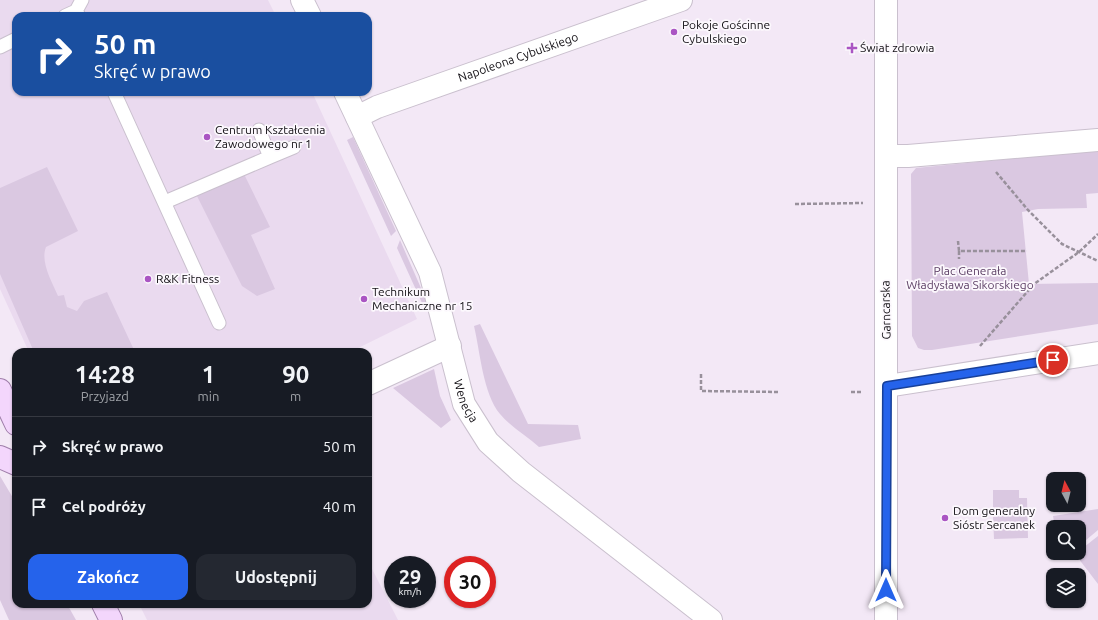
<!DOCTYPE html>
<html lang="pl">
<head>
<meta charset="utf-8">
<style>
  :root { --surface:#171b24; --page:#242831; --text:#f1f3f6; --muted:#9ea1a6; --line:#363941; --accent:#2563eb }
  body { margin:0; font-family:Ubuntu,sans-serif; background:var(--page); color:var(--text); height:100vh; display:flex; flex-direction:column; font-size:15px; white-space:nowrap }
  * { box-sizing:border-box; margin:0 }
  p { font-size:13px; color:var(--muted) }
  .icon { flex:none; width:22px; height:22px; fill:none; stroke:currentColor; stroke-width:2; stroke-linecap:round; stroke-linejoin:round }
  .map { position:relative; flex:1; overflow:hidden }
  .sheet { position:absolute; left:12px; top:348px; width:360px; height:260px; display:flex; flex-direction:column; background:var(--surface); border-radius:12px; box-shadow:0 1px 3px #0004 }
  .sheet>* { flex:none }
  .guide { position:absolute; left:12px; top:12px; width:360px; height:84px; border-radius:12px; box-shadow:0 1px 3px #0004; background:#1a4fa0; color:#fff; overflow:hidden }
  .needle { width:26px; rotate:353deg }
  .controls { position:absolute; left:1046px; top:472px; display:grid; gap:8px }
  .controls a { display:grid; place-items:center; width:40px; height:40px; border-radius:8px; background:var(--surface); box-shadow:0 1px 3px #0004; font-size:20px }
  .speed { position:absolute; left:384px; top:556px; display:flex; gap:8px; font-size:20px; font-weight:700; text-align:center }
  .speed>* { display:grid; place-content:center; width:52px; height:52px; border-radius:50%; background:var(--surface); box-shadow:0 1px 3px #0004; line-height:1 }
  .speed small { font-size:10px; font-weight:400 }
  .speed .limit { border:6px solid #d22; background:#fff; color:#111 }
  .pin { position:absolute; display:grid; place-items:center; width:34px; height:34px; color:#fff; margin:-17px; border:2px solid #fff; border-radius:50%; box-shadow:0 1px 4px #0007 }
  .me { position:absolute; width:44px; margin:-22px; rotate:0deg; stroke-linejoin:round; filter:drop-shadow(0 0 3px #0008) }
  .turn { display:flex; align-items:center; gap:14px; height:84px; padding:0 16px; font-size:18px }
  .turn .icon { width:52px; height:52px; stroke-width:2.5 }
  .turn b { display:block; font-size:28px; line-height:34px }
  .eta { display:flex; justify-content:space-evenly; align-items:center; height:68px; text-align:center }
  .eta b { font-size:24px; font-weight:700; line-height:28px }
  .action { display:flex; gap:8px; margin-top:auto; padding:8px 16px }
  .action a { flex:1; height:46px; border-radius:12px; background:var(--accent); color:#fff; font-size:16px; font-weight:700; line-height:46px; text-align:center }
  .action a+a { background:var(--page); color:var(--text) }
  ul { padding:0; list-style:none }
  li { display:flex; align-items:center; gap:12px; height:60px; padding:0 16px; border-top:1px solid var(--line) }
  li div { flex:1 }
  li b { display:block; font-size:15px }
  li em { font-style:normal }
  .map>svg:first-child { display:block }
  .built { fill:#eadaef }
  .green { fill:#dac8e1 }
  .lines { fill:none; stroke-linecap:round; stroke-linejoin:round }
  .lane-casing { stroke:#cac0ce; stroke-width:15 }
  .street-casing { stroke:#cac0ce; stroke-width:24 }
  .primary-casing { stroke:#9f7eaa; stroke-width:24 }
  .path { stroke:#98909b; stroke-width:2.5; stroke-dasharray:4 2; stroke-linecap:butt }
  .lane { stroke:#fff; stroke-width:13 }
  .street { stroke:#fff; stroke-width:22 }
  .primary { stroke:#f3d6fc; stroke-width:22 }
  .route-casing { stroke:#184099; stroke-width:10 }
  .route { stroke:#2563eb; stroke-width:7 }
  .poi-dot { fill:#aa55c3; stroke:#fcf8fd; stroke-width:1.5 }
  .labels { text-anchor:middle; stroke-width:3.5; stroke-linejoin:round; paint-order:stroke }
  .poi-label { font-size:12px; fill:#120f14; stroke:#fcf8fd; text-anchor:start }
  .street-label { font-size:12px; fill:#120f14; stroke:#fcf8fd }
  .park-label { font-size:12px; fill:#5c3f65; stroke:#fcf8fd }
</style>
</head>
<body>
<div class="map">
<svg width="1098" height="620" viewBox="0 0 1098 620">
  <rect width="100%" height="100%" fill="#f3e8f6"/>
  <path class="built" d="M0,0h268l8,16h-260v76h296l105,227 -67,33h-321l-29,-63z
    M368,561l30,59h-251l-8,-16h229z"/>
  <path class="green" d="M353,137l43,94 -5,5 -44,-96z
    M1098,150v43l-12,1 1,14 -49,1 -16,3 7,72 69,-1v41l-166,26h-8l-6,-2 -6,-12 -1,-162 5,-6z
    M47,167l31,64 -32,16c-6,15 6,35 12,49l6,-1 3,12 10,4 7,-10 23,-9 28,60h-101l-34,-78v-86z
    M244,174l26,53 -19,8 24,54 -18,7 -15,-10 -45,-90z
    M400,240l24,55 2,7 -4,1 -25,-55z
    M480,324l48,100 50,1 3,14 -42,8c-12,-11 -28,-20 -39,-33 -17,-20 -20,-63 -26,-88z
    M434,369l6,27 11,24 -10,8 -48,-40z
    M0,476l16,27v101h51l9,16h-67l-9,-20z
    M993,490h26v8h8l1,40 -34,1 -1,-22 6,-1 3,-4 -3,-4 -6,-1z
    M1098,509v21l-19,16v-19h-24l-2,-11z
    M1098,536v48l-23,-30 4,-1v-2z"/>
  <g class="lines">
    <g class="lane-casing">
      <path id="lane" d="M65,16l11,-5
        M79,16l-3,-5 6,-11
        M0,47l16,-8
        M114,92l105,231
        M270,157l24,-10
        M165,202l105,-45 -11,-27"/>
    </g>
    <g class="street-casing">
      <g id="street">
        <path d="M302,0l8,16"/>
        <path d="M886,0v620"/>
        <path id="s1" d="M345,92l85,180 34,132 24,38 33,30 190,148"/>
        <path id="s2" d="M357,117l20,-10 304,-107"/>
        <path d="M886,156h22l190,-16"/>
        <path d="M368,384l82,-38"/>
        <path d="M887,386l211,-33"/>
      </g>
    </g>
    <g class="primary-casing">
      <path id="primary" d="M0,390l16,34
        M0,457l16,7
        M103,604l8,16"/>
    </g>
    <path class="path" d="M996,172l32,38 34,34 36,17
      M795,204l68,-1
      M958,241l1,10h68
      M959,251v8
      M980,346l54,-62 45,-32 19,-18
      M701,374v17l78,1
      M851,392h10"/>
    <use href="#lane" class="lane"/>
    <use href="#street" class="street"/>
    <use href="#primary" class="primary"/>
  </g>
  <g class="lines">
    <g class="route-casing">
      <path id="route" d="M886,590l1,-204 166,-26"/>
    </g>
    <use href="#route" class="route"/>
  </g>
  <g class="poi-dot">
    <circle cx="674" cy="32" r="4"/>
    <path d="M850 42h4v4h4v4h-4v4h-4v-4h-4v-4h4z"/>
    <circle cx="207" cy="137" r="4"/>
    <circle cx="148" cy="279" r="4"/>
    <circle cx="364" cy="299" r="4"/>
    <circle cx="945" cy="518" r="4"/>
  </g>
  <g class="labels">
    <g class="poi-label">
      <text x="682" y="29">Pokoje Gościnne<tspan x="682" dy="14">Cybulskiego</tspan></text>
      <text x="860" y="52">Świat zdrowia</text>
      <text x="215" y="134">Centrum Kształcenia<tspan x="215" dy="14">Zawodowego nr 1</tspan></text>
      <text x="156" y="283">R&amp;K Fitness</text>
      <text x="372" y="296">Technikum<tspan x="372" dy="14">Mechaniczne nr 15</tspan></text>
      <text x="953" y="515">Dom generalny<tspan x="953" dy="14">Sióstr Sercanek</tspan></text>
    </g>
    <g class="street-label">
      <text dy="4" stroke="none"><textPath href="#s2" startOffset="172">Napoleona Cybulskiego</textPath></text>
      <text transform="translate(886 310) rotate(-91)" y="4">Garncarska</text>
      <text dy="4" stroke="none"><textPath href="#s1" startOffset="333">Wenecja</textPath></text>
    </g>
    <g class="park-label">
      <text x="970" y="275">Plac Generała<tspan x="970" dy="14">Władysława Sikorskiego</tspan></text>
    </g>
  </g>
</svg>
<div class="controls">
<a><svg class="needle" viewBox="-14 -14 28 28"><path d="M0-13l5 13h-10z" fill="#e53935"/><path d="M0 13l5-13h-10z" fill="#9ea1a6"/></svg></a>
<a><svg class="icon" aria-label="search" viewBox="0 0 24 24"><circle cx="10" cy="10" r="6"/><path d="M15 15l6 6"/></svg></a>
<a><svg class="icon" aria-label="layers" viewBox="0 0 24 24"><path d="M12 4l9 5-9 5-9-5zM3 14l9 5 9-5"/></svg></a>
</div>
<div class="speed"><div>29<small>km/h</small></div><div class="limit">30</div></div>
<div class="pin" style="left:1053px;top:360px;background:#d93025"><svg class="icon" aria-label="arrive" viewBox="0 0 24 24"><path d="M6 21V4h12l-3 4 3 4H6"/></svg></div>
<svg class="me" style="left:886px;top:590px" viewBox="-20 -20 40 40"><path d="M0-17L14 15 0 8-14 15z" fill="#2563eb" stroke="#fff" stroke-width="4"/></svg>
<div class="guide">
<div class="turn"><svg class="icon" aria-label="right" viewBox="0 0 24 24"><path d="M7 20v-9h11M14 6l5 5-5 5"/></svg><div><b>50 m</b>Skręć w prawo</div></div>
</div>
<section class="sheet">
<div class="eta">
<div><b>14:28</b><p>Przyjazd</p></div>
<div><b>1</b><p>min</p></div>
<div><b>90</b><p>m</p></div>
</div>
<ul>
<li><svg class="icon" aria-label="right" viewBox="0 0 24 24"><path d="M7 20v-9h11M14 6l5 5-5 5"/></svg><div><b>Skręć w prawo</b></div><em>50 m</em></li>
<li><svg class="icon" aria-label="arrive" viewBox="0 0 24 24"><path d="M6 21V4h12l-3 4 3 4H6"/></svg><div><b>Cel podróży</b></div><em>40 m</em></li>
</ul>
<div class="action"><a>Zakończ</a><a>Udostępnij</a></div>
</section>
</div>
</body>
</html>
